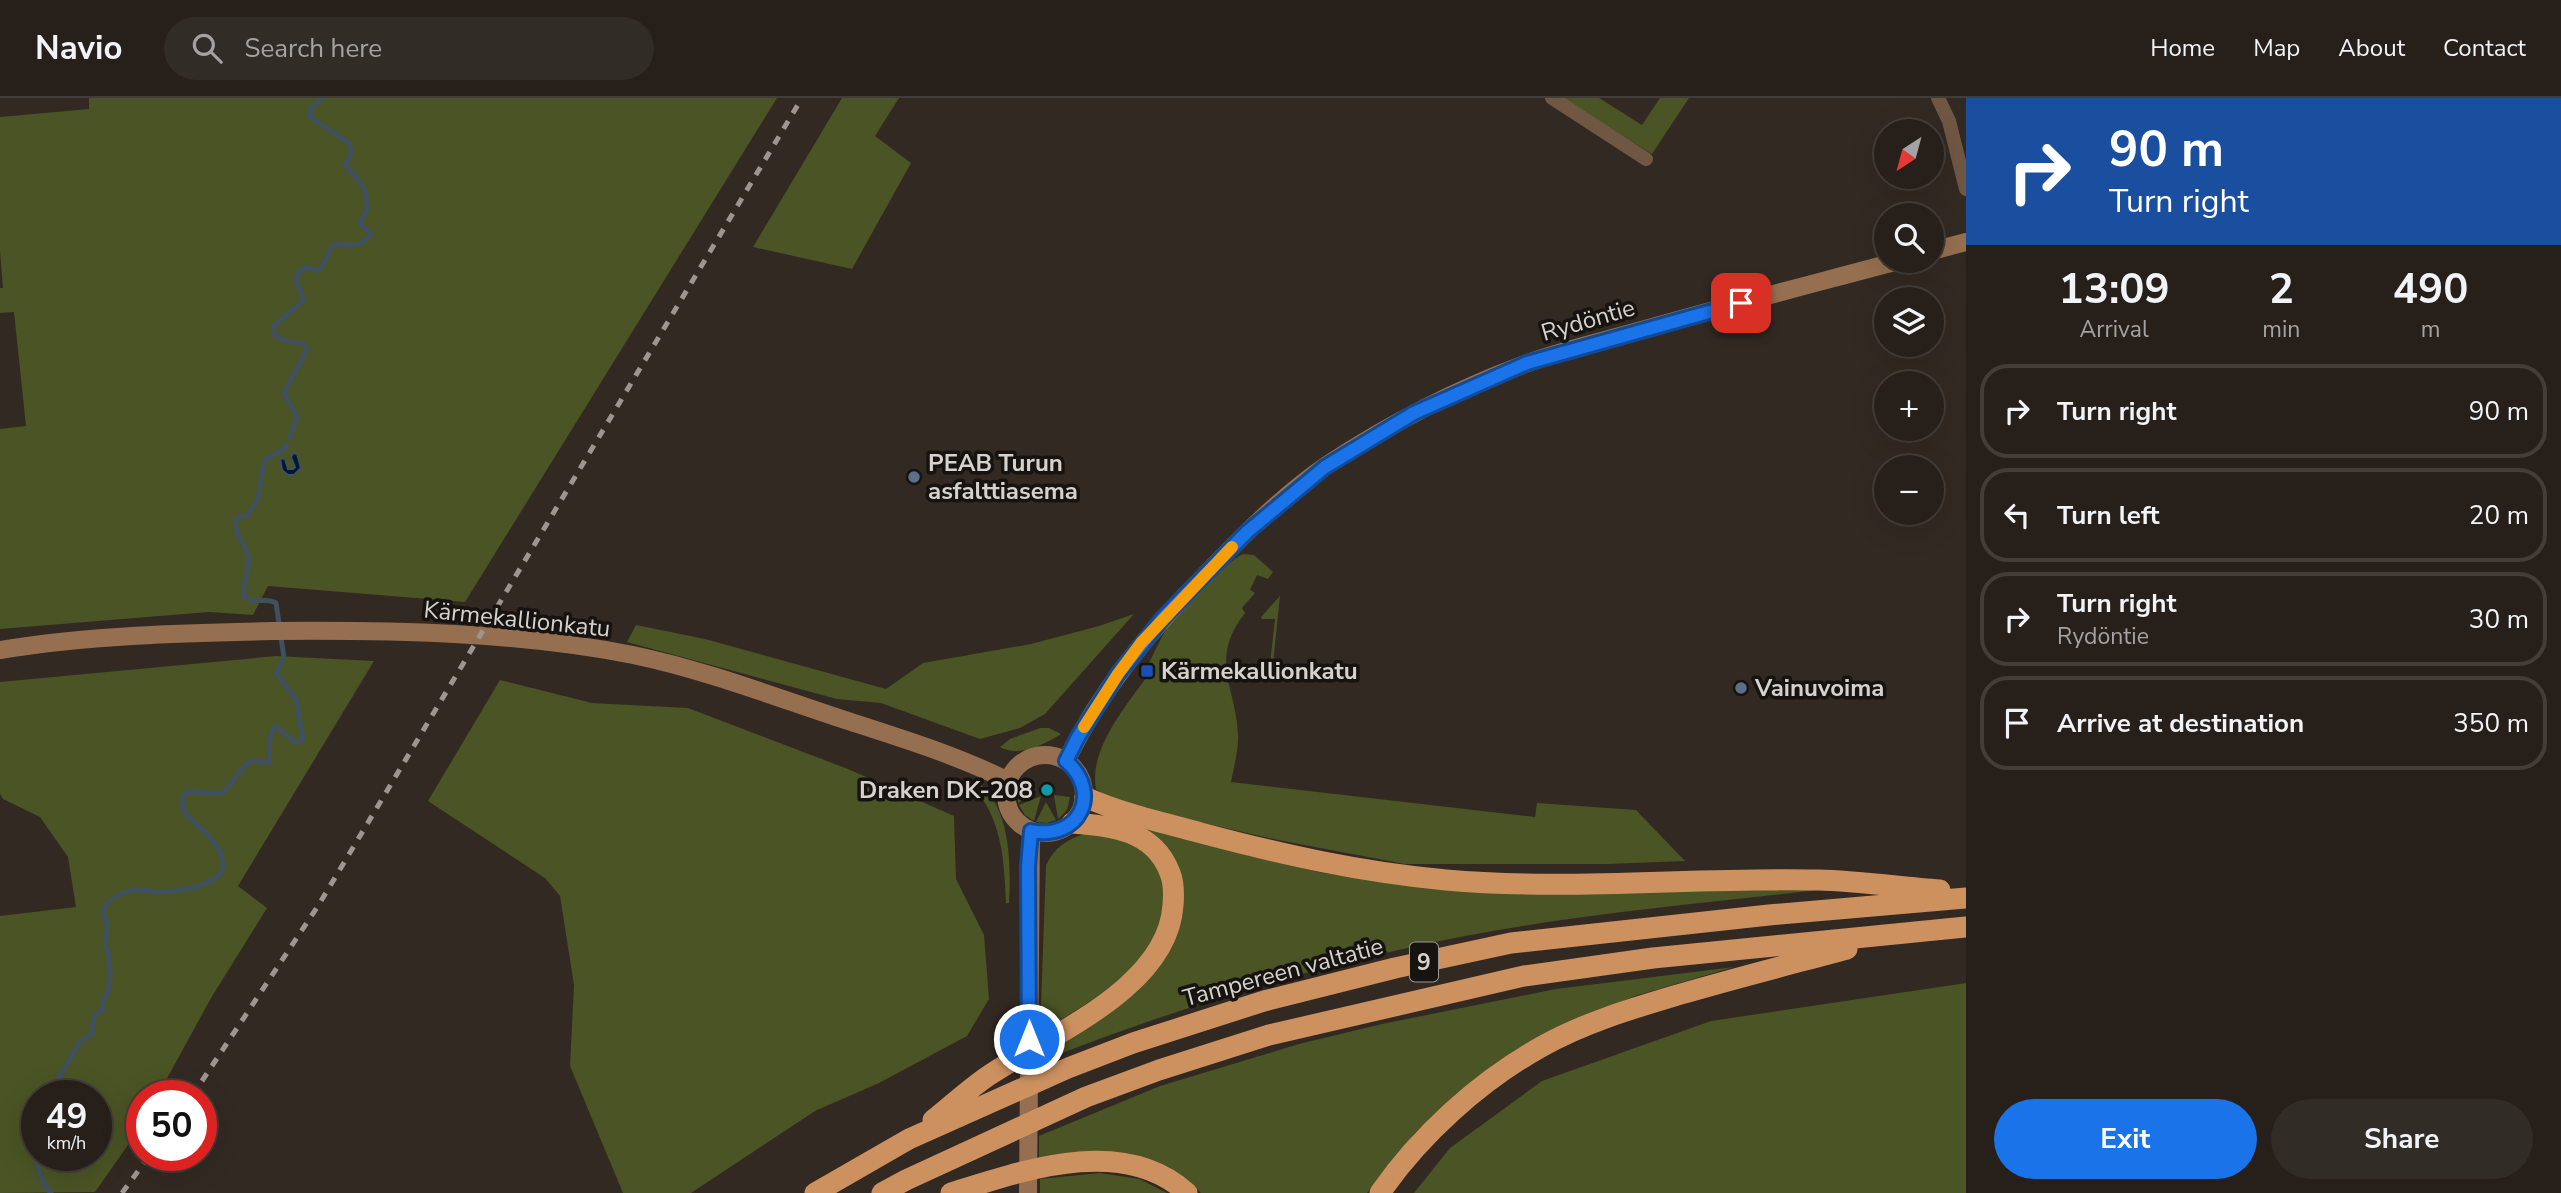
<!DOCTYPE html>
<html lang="en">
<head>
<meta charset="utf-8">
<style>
  :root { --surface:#261f1a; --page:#322c27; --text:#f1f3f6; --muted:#a4a2a2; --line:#423d39; --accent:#1a73e8 }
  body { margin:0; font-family:"Nunito Sans",sans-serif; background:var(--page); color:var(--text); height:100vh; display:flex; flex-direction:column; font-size:26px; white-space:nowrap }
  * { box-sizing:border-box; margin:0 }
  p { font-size:23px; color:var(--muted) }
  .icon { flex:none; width:38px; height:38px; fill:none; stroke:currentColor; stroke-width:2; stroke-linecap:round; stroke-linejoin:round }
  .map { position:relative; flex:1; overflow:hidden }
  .drawer { display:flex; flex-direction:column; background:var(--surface); width:595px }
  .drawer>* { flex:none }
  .top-card { background:#1a4fa0; color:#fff; overflow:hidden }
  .needle { width:46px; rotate:216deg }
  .controls { position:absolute; left:1874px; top:21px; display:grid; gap:14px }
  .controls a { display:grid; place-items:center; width:70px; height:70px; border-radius:50%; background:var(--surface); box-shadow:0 7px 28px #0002,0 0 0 2px var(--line); font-size:35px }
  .speed { position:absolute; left:21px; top:982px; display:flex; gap:14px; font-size:35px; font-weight:700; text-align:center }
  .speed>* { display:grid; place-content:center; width:91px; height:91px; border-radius:50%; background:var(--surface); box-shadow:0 7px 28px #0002,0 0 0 2px var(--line); line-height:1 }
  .speed small { font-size:18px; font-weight:400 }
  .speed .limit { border:10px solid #d22; background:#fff; color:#111 }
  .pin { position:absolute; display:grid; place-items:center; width:60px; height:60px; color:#fff; margin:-30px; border-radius:14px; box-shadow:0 4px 10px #0006 }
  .me { position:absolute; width:77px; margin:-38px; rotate:0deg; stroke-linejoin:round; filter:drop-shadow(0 0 5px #0008) }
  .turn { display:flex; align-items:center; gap:24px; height:147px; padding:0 28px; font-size:32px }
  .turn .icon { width:91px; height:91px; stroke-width:2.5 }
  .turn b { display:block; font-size:49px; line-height:60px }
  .eta { display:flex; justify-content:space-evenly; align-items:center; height:119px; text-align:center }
  .eta b { font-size:42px; font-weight:700; line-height:49px }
  .action { display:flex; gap:14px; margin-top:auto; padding:14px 28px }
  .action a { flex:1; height:80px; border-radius:42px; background:var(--accent); color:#fff; font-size:28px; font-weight:700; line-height:80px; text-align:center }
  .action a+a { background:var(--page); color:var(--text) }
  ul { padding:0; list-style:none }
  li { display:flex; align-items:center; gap:21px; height:94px; margin:0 14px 10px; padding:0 14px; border:4px solid var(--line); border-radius:28px }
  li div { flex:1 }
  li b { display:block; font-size:26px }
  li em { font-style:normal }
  header { display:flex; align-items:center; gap:42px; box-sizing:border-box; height:98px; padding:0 35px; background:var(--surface); border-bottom:2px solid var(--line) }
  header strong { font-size:33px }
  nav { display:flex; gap:38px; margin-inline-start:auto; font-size:24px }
  .search { width:490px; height:63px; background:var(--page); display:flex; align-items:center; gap:18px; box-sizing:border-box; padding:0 24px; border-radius:38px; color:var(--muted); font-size:26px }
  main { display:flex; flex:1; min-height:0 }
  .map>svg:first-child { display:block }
  .green { fill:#4a5424; fill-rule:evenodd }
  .water { fill:#001930; stroke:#40505f; stroke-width:2 }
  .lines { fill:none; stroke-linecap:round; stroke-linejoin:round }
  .stream { stroke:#40505f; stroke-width:5 }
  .street { stroke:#6f5744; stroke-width:14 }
  .secondary { stroke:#966f50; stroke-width:18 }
  .highway { stroke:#cd9160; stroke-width:21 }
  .rail { stroke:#9d9690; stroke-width:5; stroke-dasharray:9 9; stroke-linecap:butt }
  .route-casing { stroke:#114b97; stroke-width:18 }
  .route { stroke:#1a73e8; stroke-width:12 }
  .slow { stroke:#f59e0b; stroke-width:12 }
  .service-dot { fill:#5c6f8a; stroke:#171310; stroke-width:2.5 }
  .transit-dot { fill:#1a4fb4; stroke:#171310; stroke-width:2.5 }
  .culture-dot { fill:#0f9aa8; stroke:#171310; stroke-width:2.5 }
  .labels { text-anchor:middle; stroke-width:7; stroke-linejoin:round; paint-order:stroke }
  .shield { fill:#171310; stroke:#9d9894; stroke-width:2 }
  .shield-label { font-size:23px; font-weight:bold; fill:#d7d1cc }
  .street-label { font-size:24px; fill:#d7d1cc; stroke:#171310 }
  .poi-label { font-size:24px; font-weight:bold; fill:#d7d1cc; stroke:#171310; text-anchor:start }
</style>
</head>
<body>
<header>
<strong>Navio</strong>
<div class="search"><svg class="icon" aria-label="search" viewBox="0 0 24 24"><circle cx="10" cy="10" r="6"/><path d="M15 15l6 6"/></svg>Search here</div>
<nav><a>Home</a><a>Map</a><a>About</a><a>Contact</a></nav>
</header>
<main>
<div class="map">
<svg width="1966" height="1095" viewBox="0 0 1966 1095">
  <rect width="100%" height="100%" fill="#322922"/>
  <path class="green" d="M89,0h688l-312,504 -197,-16 -15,29 -44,-3 -209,17v-200l26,-3 -12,-114 -14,1v-25h3l-3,-37v-134l89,-8z
    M842,0h57l-24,38 36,27 -59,106 -99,-22z
    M1562,0h37l43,27 18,-27h29l-37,56z
    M1243,456l11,1 19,17 -5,7 -11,-4 -7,15 5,3 -13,15 3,5c-36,46 -10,72 -7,120 1,15 -4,34 -7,49l304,35 2,-14 99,7 49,51 -78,3h-202l-127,-24 -163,-37 -19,-14c-8,-42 35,-89 58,-122l-5,-4c6,-12 11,-24 18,-35 12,-18 57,-65 76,-74z
    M1280,498l-8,77v1l-3,-1 6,-54h-13l-1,-2z
    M1134,516l-89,100 -25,14 -40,11 -99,-36 -44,-4 -210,-57 9,-17 69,14 181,50 37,-26 108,-19 68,-18z
    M276,558l98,5 -136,225 29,22 -56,90 -53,97 -16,1v29l-47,67 -95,1v-277l76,-9 -8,-50 -28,-40 -37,-18 -3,-5v-112zM37,998h59v59h-59z
    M500,582l92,23 96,5 160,61 106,47 2,63 28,56 5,64 -22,37 -88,47 -64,28 -124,82h-68l-53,-127 4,-81 -14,-89 -15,-18 -117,-77z
    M1040,630h9l12,6c-15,10 -44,24 -61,13l10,-8z
    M1022,684l14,8 -18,13v-11z
    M981,687c30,26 30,82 28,118h-3c-2,-40 -3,-75 -26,-108z
    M1054,697l16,2 -3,13 -9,9z
    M1041,698l-7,25 -9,-6 -6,-10z
    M1046,704l10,18 -9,3 -11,-1z
    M1146,728l108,31 69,16 63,9 133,8h299c-119,14 -240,24 -358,47 -143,28 -285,71 -421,125l-1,-9 77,-50 65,-95 -37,-77z
    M1085,736c11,1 27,0 38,4 4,1 9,6 13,9 44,29 31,82 0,117 -24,27 -66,49 -96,70l6,-169c8,-17 21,-26 39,-31z
    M1734,869l-99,29 -35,15 -169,106 -16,16 -48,60h-166l-13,-12 -149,-20v-25l121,-50 139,-42 83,-20 174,-35z
    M1966,885v210h-552l36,-45 92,-67 169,-60z
    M1100,1075l39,6 28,14h-127v-14z"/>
  <path class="water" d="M293,355l4,1 4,14 -7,7h-6l-6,-5 -2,-12 5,1 3,10h5l2,-2 -4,-10z"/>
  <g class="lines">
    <path class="stream" d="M290,340l7,-22 -13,-23 23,-43 -2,-5c-10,-4 -20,-2 -30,-9l-2,-9 30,-26c1,-14 -18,-21 3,-34l12,4c9,-7 8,-20 18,-27 18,0 22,6 35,-10l-11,-11 7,-14 -1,-16 -3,-7 -18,-21 6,-10 -1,-11 -40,-27 1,-9 12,-10
      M44,998l9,-8 27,-46 12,-9 2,-17 9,-7v-8l5,-9 2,-16 -1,-20 -4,-13 3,-17 -5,-14c4,-15 26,-24 41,-22 6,0 11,3 17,2 18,-1 52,-5 62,-22 2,-26 -23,-41 -38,-57 -3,-7 -4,-14 1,-21l36,1c9,-6 22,-31 30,-32 6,-1 11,2 17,2l1,-25 5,-12 21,17 7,-4 -7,-40 -20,-26 8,-15 -8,-55c-10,-6 -22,2 -32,-7 -2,-12 7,-26 4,-40 -2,-14 -15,-20 -12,-37l12,-4 10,-16 6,-37c6,-8 17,-8 23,-17
      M37,1010l-4,12 4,16
      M37,1051c-2,15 4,34 14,44"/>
    <path class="street" d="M1552,0l94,61
      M1938,0l11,23 17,68"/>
    <path class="secondary" d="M1932,153l34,-9
      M0,552c90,-15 183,-17 274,-19 117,-1 244,1 359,24 72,15 142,42 212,65 55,18 112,35 163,61
      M1006 696a39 39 0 1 1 78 0a39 39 0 1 1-78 0Z
      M1066,663c35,-71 83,-130 139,-186 37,-39 77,-79 122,-110 62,-41 128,-75 198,-101 37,-14 78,-23 117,-34 85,-24 170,-46 256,-69
      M1028,1095l3,-362"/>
    <path class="highway" d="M1085,699c38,17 76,25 116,36 83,22 159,39 245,47 124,11 248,-3 372,0 40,1 81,7 122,10
      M933,1022c19,-15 38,-33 58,-46 60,-40 177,-86 182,-169 1,-11 1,-22 -3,-32 -16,-43 -58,-47 -98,-50
      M815,1095l94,-54 159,-71 65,-25 131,-42 131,-33 116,-25 258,-28 197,-17
      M882,1095l24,-13 180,-83 73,-27 110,-35 255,-59 129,-18 313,-31
      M951,1095c71,-22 172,-59 236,0
      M1380,1095c40,-58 100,-112 161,-146 44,-25 93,-39 140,-53 55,-16 110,-30 166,-45"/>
    <path class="rail" d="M192,998l126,-190 484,-808
      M122,1095l28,-38"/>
  </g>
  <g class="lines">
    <g class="route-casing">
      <path id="route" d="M1029,941l-1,-173 3,-35c48,10 72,-38 35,-70l12,-24 40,-63 45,-56 84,-86 78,-65 89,-54 113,-50 214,-60"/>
    </g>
    <use href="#route" class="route"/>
    <path class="slow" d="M1084,629l34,-53 23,-31 91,-96"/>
  </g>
  <g class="service-dot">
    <circle cx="914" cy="379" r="7"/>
    <circle cx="1741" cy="590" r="7"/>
  </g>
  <rect class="transit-dot" x="1140" y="566" width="14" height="14" rx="3.5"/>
  <circle class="culture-dot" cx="1047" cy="692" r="7"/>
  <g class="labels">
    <rect class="shield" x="1410" y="844.5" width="28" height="39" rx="5"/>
    <g class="shield-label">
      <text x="1424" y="872">9</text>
    </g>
    <g class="street-label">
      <text transform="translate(1588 222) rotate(-16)" y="8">Rydöntie</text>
      <text transform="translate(517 521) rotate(6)" y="8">Kärmekallionkatu</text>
      <text transform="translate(1283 874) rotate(-15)" y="8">Tampereen valtatie</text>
    </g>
    <g class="poi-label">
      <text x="928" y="373">PEAB Turun<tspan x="928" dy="28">asfalttiasema</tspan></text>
      <text x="1161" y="581">Kärmekallionkatu</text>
      <text x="1755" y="598">Vainuvoima</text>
      <text x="1033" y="700" text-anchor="end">Draken DK-208</text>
    </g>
  </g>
</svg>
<div class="controls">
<a><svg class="needle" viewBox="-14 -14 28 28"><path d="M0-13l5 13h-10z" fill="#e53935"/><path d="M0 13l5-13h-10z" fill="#a4a2a2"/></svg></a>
<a><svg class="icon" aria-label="search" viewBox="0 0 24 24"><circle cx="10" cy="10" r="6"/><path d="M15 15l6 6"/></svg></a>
<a><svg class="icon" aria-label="layers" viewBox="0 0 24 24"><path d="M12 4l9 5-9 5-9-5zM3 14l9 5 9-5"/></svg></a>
<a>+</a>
<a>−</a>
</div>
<div class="speed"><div>49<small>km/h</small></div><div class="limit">50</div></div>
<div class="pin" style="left:1741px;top:205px;background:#d93025"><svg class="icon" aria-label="arrive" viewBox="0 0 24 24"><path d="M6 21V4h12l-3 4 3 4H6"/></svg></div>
<svg class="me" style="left:1029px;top:941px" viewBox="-20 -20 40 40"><circle r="17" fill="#1a73e8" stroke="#fff" stroke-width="3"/><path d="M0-11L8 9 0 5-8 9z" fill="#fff"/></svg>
</div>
<section class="drawer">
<div class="top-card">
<div class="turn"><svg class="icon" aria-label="right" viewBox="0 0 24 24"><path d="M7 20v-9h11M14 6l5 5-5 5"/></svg><div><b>90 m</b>Turn right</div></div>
</div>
<div class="eta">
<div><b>13:09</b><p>Arrival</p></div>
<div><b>2</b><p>min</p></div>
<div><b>490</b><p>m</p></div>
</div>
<ul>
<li><svg class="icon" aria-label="right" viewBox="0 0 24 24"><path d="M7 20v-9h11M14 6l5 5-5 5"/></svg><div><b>Turn right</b></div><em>90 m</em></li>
<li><svg class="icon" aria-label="left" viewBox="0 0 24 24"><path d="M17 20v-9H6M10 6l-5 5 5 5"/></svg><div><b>Turn left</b></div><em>20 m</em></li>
<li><svg class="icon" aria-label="right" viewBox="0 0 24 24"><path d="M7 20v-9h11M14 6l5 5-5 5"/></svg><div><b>Turn right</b><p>Rydöntie</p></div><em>30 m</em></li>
<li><svg class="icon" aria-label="arrive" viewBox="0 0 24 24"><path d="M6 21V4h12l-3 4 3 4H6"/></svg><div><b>Arrive at destination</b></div><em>350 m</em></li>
</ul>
<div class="action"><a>Exit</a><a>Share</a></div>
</section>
</main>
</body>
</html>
